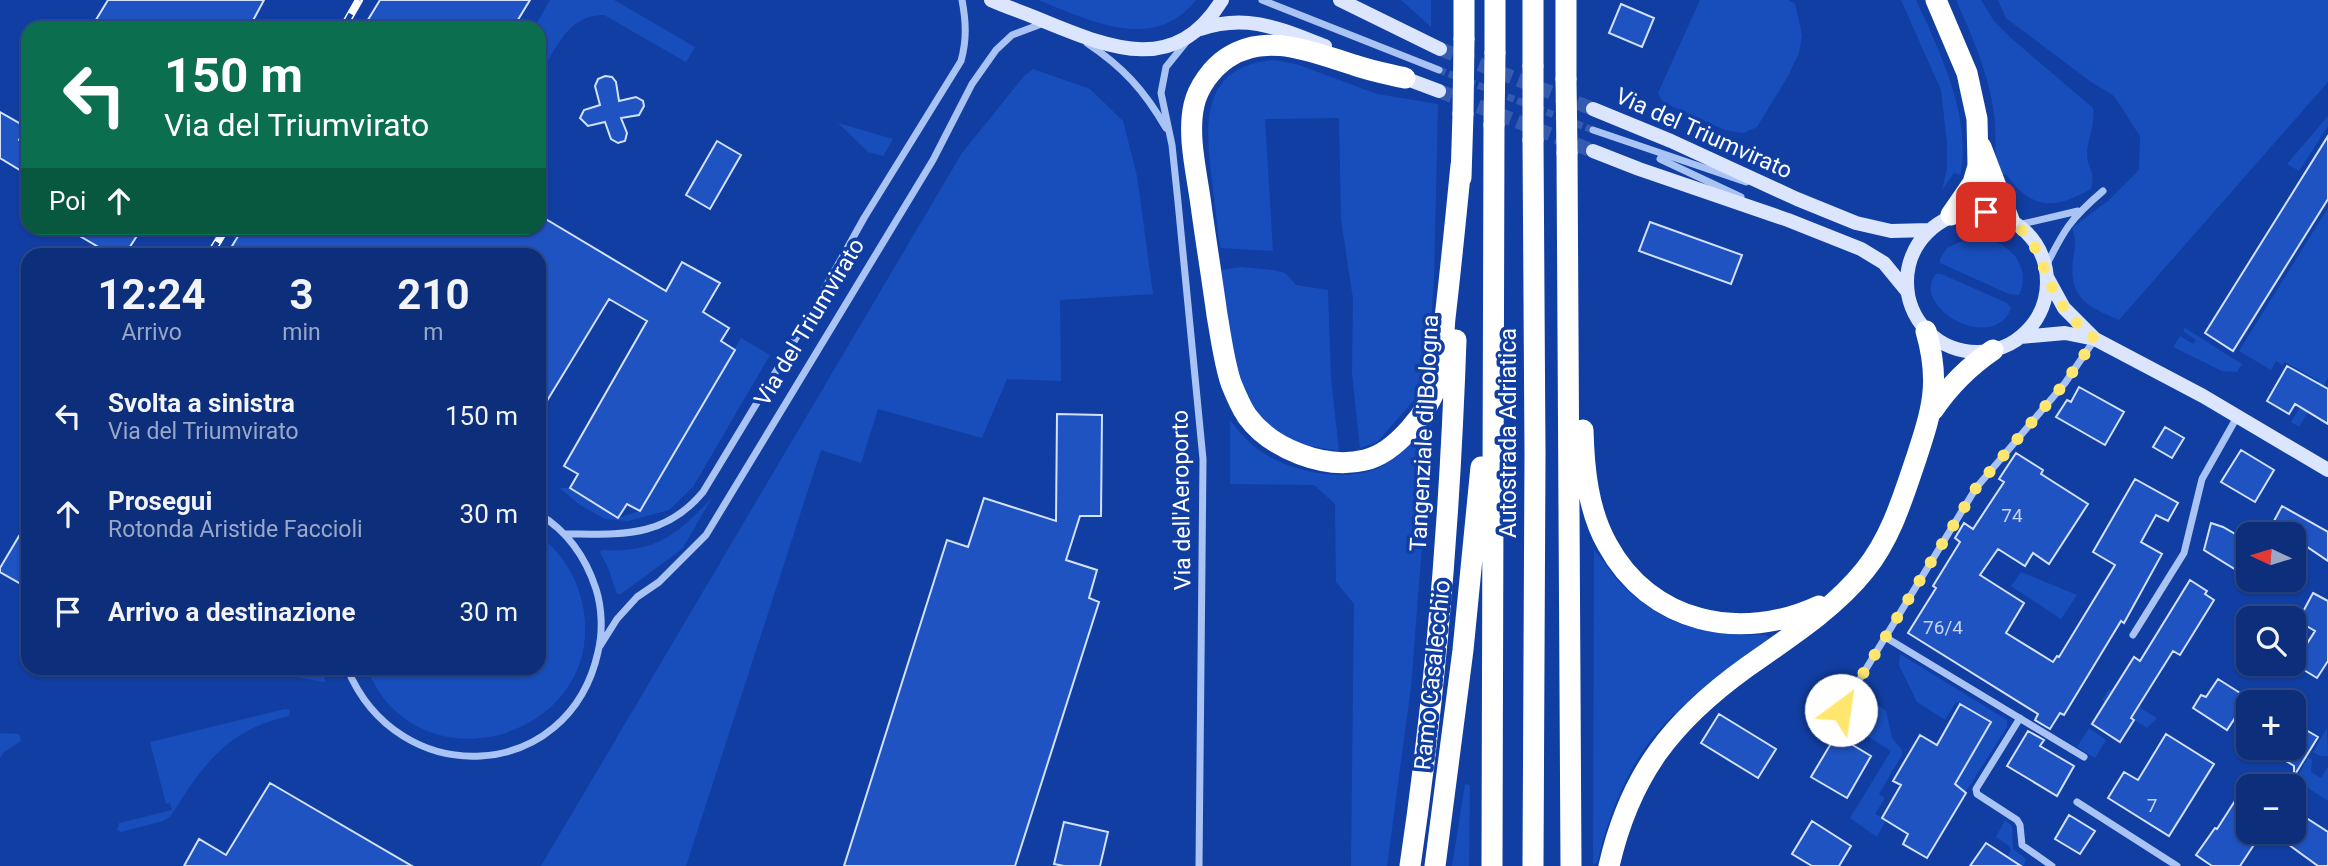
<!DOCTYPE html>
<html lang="it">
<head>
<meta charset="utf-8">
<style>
  :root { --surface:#0d2e7a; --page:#1b3a81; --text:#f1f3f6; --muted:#9aa8c7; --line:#2d4a8b }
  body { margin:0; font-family:Roboto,sans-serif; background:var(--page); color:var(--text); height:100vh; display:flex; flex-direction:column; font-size:26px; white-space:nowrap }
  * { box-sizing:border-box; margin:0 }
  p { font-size:23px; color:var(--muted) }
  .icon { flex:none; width:38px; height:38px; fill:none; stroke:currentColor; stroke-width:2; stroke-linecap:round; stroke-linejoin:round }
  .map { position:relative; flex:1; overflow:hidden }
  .details { position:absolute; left:21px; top:248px; width:525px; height:427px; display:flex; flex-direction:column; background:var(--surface); border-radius:21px; box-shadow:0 2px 5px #0004,0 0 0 2px var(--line) }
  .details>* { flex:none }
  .guide { position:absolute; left:21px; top:21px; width:525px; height:214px; border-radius:21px; box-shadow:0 2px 5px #0004,0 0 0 2px var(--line); background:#0b6e4f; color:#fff; overflow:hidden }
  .needle { width:46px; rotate:274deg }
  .tools { position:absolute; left:2236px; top:522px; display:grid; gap:14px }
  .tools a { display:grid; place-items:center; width:70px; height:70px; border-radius:14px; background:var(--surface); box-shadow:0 2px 5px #0004,0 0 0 2px var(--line); font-size:35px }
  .pin { position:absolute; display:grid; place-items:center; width:60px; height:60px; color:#fff; margin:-30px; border-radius:14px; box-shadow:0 4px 10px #0006 }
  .me { position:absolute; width:77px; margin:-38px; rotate:31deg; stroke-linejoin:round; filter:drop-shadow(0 0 5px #0008) }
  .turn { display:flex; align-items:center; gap:24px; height:147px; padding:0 28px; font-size:32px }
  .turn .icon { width:91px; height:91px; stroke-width:2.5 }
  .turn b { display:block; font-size:49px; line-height:60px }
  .then { display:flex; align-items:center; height:66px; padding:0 28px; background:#0003; gap:14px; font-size:26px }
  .eta { display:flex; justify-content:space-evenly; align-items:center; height:119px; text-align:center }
  .eta b { font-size:42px; font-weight:700; line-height:49px }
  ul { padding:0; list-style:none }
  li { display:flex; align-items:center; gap:21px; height:98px; padding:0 28px }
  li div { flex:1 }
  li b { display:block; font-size:26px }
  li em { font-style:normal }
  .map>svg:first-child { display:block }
  .green { fill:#184ebc }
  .building { fill:#1f53c1; stroke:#d3e1fe; stroke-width:2 }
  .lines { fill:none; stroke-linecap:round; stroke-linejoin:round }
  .minor-tunnel { stroke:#355bb0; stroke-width:7; stroke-dasharray:7 3.5; stroke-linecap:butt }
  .secondary-tunnel { stroke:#355bb0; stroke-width:14; stroke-dasharray:14 7; stroke-linecap:butt }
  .minor { stroke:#aac3f5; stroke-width:7 }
  .secondary { stroke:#dbe6fe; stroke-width:14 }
  .motorway { stroke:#fff; stroke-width:21 }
  .rail-casing { stroke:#fff; stroke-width:8 }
  .rail { stroke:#113ea2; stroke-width:5; stroke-dasharray:16; stroke-linecap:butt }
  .motorway-bridge { stroke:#fff; stroke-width:21 }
  .route { stroke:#ffe76f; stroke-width:12; stroke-dasharray:0 21.6 }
  .labels { text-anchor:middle; stroke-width:7; stroke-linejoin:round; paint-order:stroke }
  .number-label { font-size:19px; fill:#c7d4f0 }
  .street-label { font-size:23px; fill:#fff; stroke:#113ea2 }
</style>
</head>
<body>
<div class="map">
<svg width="2328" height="866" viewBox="0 0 2328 866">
  <rect width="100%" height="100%" fill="#113ea2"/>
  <path class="green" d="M550,0h64l81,47 -9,15 -82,-47c-36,-1 -49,35 -65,62v-20l9,-15 -13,-16z
    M1038,0h158c-43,54 -106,20 -158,0z
    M1401,0h30v27z
    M1700,0h88l7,4 7,31 -3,18 -11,23 -31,51 -14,6 -18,-3 -56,-25 -7,-4 -4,-8z
    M1901,0h15c23,49 57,120 44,175l-6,-2 -12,17 5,-21v-26l-6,-53z
    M1956,0h25l13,21 17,17 82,70c3,16 -6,31 -6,46 0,15 9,16 4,35 -37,21 -60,21 -85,-15l-8,2c-4,-18 -2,-37 -3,-55 -4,-42 -22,-83 -39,-121z
    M1998,0h330v82l-209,238c-29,-13 -51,-21 -46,-60 2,-13 4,-19 -1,-32l36,-27 31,-31 1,-34 -26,-40 -23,-14 -85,-64z
    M1274,60l22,4 81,30 61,10 -4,175 -5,71 -14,49 -38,43 -17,6 -8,-74 1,-75 -12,-80 -2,-101 -74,1 8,132 -53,-3c-3,-25 -6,-50 -9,-75 -6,-56 -7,-107 63,-113z
    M1033,69l57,20 33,32 14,55 16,118 -93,6 1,81 -54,-2 -25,59 -104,-29 -17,54 -40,-13 -135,416h-145l421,-713 62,-77z
    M2328,116v10l-29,45 -12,-7z
    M838,123l55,16 -10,17 -15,-4z
    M2328,208v170l-29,49 -8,-5 11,-18 7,-2 10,-21 -34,-19 -3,3 -6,-4 -5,9 -32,-19z
    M1970,237c32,-2 64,25 49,58l-10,-1 -69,-31v-4l7,-11z
    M1241,267l32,3 12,3 11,12 32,5 3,89 8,72 -40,-7 -40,-25 -26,-55 -12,-94z
    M1936,274h5l66,29 4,5c-17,47 -102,-1 -75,-34z
    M2185,328l57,36 -5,8 -15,-1 -49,-24 7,-11 13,8 3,-4 -13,-9z
    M741,338l29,17 -77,132 -24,23 -41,11 -23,-2 -25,-14 -20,-17h10l48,30 22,-7z
    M1432,417l-21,270 -24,179h-36l3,-262 -18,-22 -1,-78 -21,-19 -84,-1v-64c6,7 11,15 18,21 28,28 91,43 128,28 23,-9 40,-35 56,-52z
    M712,498l-30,51 -61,45h-4l-8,-24 -9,-18 2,-2c55,3 74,-15 110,-52z
    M539,536c22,15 37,40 43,66 30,133 -163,194 -215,67l172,-1z
    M1594,550c10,10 17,24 27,34 43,43 86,52 145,51l3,4c-40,30 -84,59 -115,97 -30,37 -46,82 -57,127l-4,1z
    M2021,572l56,23 -16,24 -50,-33z
    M1900,654l107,66v7l-42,66 -11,-7 37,-64 -35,-20 -11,18 -28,-18 -18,-37z
    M323,669l2,13 -38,-7 -23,2 19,-8z
    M2109,689l48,29 -10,10 -45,-28z
    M1862,693l24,18 6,27 10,12v5l-23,39 6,4 -10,16 11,6 -9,17 -27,-19 41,-67 -46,-29z
    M285,709l5,1 -1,6c-63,14 -86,49 -119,101l-7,4 -42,11 -4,-2 2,-7 53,-13 -2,-7 -4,1 -16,-62z
    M2089,728l17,12 -11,18 -18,-11z
    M2327,728l1,28h-8l-7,-4z
    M0,733l19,1 2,7 -17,11 -4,6z
    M2308,757l4,3 -1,12 10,6 7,-11v34l-32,-21z
    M1465,784l5,1 -1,81h-17z
    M2005,820l7,6 1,23 13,10 -2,7h-17l4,-6 -4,-3 4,-7 -2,-4 -13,-9z"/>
  <path class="building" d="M108,0h156l-15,28h-158z
    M380,0h150l-17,28h-150z
    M1621,4l33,14 -12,29 -33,-14z
    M605,76l7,1 4,5 3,19 17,-4 7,4 1,5 -5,9 -18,3 6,15 -2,8 -4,1 -3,1 -7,-4 -6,-17 -17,4 -8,-8 4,-8 16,-5 -5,-19 3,-7z
    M0,112l26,15 -7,13 9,6v29l-28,-17z
    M2328,136v63l-95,152 -28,-18z
    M717,141l24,14 -31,54 -24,-14z
    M539,215l127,76 16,-29 38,21 -17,29 26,16 -8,13 14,9 -95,161 -13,-7 -9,14 -48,-30 8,-14 -14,-8 83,-145 -38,-22 -70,115v-158h-313l17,-28h296z
    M1650,222l92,33 -11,29 -92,-33z
    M66,228h76l-18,28h-10z
    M2287,366l41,23v35l-33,-20 -6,10 -22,-13z
    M2079,387l45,25 -19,33 -49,-28 11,-17 4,2z
    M1057,414l45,1 -1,101h-21l-14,44 31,10 -8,28 10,4 -84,264h-171l103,-326 21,7 16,-49 72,23z
    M2165,427l19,11 -12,20 -19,-11z
    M2241,450l33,20 -19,32 -34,-20z
    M2016,453l27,17 -2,4 47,30 -39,60 -16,-11 -8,13 -27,-17 -18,26 44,28 -18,30 47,29 4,-6 2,1 56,-92 -22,-13 42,-73 43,24 -10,18 -12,-6 -15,27 21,12 -38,69 -3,-2 -57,94 -4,-2 -10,16 -15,-9 3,-6 -130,-81 28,-45 -3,-2 27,-44 -5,-4 9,-15 9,6 31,-47 -5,-3z
    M2282,506l46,26v29l-34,-23v-4h-27z
    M28,521v67l-28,-16v-4z
    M2211,523l12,4 26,15v36l-45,-28z
    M2190,580l17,11 -2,3 9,6 -34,55 -7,-4 -42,67 3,2 -14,22 -28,-18 42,-67 6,4z
    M2313,593l15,8v60l-11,17 -23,-14 21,-33 -17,-10z
    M2218,679l30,19 -21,32 -34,-22 8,-13 5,2z
    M1960,704l31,18 -36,62 11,9 -39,65 -24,-14 5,-10 -26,-16 19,-33 -8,-4 27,-46 17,10z
    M1719,714l57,35 -18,29 -57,-35z
    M2294,723l24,14 -24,39v-10l-30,-19h30z
    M2028,731l16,9 -4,6 34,20 -17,30 -50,-30z
    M2166,734l48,30 -45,72 -61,-38 16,-26 14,8z
    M1836,735l35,21 -24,42 -36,-21z
    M2249,779v52h14l-23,35h-28l-16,-11 19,-27 2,1z
    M270,783l142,83h-228l15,-27 27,16z
    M2294,810l34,22v34h-10l-48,-35h24z
    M2069,815l26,16 -15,23 -25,-15z
    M1812,821l39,25 -12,20h-27l-20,-12z
    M1064,822l44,10 -8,34h-36l-10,-2z
    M1986,843l35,23h-51z"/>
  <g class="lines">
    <path class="minor-tunnel" d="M1439,70l154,60"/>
    <path class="secondary-tunnel" d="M1440,49l153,60
      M1439,91l154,60"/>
    <path class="minor" d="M1262,0l177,70
      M1187,41l-21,26 -5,26 11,52 6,57 25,257 -4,407
      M1087,43c36,24 57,47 79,85
      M1593,130l153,52
      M1660,159l81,38
      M2018,225l60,-14
      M2045,268c19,-38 25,-49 58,-77
      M565,534c55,0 99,5 138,-42l104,-172 57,-102 97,-157c6,-22 5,-40 1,-61
      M2133,635l51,-82 18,-74 35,-62
      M1885,637l199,120
      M600,646l17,-27 20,-22 22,-15 47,-47 227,-375 39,-76 24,-34 16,-15 32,-12
      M347,668c51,124 222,116 251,-16 5,-20 4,-44 -2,-63 -10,-31 -29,-58 -57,-75
      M1841,710l135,-222 89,-105 30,-44
      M2020,718l-44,71 1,5 40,26 3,5 2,20 30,21
      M2077,802l100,64"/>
    <path class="secondary" d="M991,0c18,8 37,14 55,22 66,27 130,53 176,-22
      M1340,0l100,49
      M1200,29c48,-16 80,0 125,17
      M1399,76l40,15
      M1593,109l78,32 126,58 59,24 35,8 39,-1
      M1593,151l46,18 149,51 73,29 23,14 23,28
      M1907 282a70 70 0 1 1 140 0a70 70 0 1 1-140 0Z
      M2047,277l17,31 30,30
      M2020,337l45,-4 30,6 108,57 125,74"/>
    <path class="motorway" d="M1566,0v79
      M1936,0l31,73 10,46 1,47 -5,17 -22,32
      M1464,39v-39
      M1495,53v-53
      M1533,66v-66
      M1405,78c-17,-4 -34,-7 -51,-13 -40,-12 -88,-34 -127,-7 -15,10 -29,29 -33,47 -7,31 3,69 7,100 5,37 11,73 16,110 4,22 7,47 14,68 4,10 10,24 16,33 24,33 78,54 118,44 31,-7 65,-50 73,-79 6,-19 5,-43 7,-63 6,-51 11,-102 16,-153
      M1981,147l28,73
      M1567,153l4,713
      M1461,178l2,-64
      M1933,410c17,-25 35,-43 60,-60
      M1583,430c1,39 5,80 24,114 43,80 134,98 212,62
      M1410,866c26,-174 40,-350 46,-526
      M1435,866l28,-216 18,-183
      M1492,866l2,-741
      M1533,866l2,-412 -2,-314
      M1609,866c21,-92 63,-145 138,-199 41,-29 87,-58 118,-97 26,-32 38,-73 51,-111 16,-49 25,-76 10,-128"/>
    <g class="rail-casing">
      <path id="rail" d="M343,28l16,-28
        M209,256l17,-28"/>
    </g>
    <use href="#rail" class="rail"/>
    <path class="motorway-bridge" d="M1533,66v74
      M1566,79l1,74
      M1463,114l1,-75
      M1494,125l1,-72"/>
  </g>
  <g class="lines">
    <path class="route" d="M1841,710l135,-222 89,-105 30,-44c-11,-10 -23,-19 -31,-31 -29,-41 -18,-80 -78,-96"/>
  </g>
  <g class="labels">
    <g class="number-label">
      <text x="2012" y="522">74</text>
      <text x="1943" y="634">76/4</text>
      <text x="2152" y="812">7</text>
    </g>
    <g class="street-label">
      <text transform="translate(1704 133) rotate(24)" y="8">Via del Triumvirato</text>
      <text transform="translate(809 322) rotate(-59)" y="8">Via del Triumvirato</text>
      <text transform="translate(1424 433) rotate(-87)" y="8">Tangenziale di Bologna</text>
      <text transform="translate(1508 433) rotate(-90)" y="8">Autostrada Adriatica</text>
      <text transform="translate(1181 500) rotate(-91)" y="8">Via dell'Aeroporto</text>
      <text transform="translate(1432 675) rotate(-84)" y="8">Ramo Casalecchio</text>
    </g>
  </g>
</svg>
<div class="tools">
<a><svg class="needle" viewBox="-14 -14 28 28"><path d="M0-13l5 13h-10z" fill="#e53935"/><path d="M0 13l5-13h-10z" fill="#9aa8c7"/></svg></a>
<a><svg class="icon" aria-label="search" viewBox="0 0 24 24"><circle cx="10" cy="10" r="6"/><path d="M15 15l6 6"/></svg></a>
<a>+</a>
<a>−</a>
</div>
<div class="pin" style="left:1986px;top:212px;background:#d93025"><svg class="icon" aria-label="arrive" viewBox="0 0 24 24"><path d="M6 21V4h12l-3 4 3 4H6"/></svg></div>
<svg class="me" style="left:1841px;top:710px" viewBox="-20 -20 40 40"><circle r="19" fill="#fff"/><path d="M0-13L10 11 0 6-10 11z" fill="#ffe76f"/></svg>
<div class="guide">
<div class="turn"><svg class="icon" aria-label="left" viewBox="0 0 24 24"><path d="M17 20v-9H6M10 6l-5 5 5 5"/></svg><div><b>150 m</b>Via del Triumvirato</div></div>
<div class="then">Poi<svg class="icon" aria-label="ahead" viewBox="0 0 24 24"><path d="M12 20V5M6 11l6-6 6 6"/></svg></div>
</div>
<section class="details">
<div class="eta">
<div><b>12:24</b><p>Arrivo</p></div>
<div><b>3</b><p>min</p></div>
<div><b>210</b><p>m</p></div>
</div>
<ul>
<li><svg class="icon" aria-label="left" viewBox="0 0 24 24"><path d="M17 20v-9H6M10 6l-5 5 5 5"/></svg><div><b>Svolta a sinistra</b><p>Via del Triumvirato</p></div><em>150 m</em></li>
<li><svg class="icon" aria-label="ahead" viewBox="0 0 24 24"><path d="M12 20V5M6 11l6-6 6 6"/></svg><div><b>Prosegui</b><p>Rotonda Aristide Faccioli</p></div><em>30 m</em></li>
<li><svg class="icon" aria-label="arrive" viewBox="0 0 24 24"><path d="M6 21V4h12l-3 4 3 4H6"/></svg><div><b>Arrivo a destinazione</b></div><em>30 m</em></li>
</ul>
</section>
</div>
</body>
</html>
